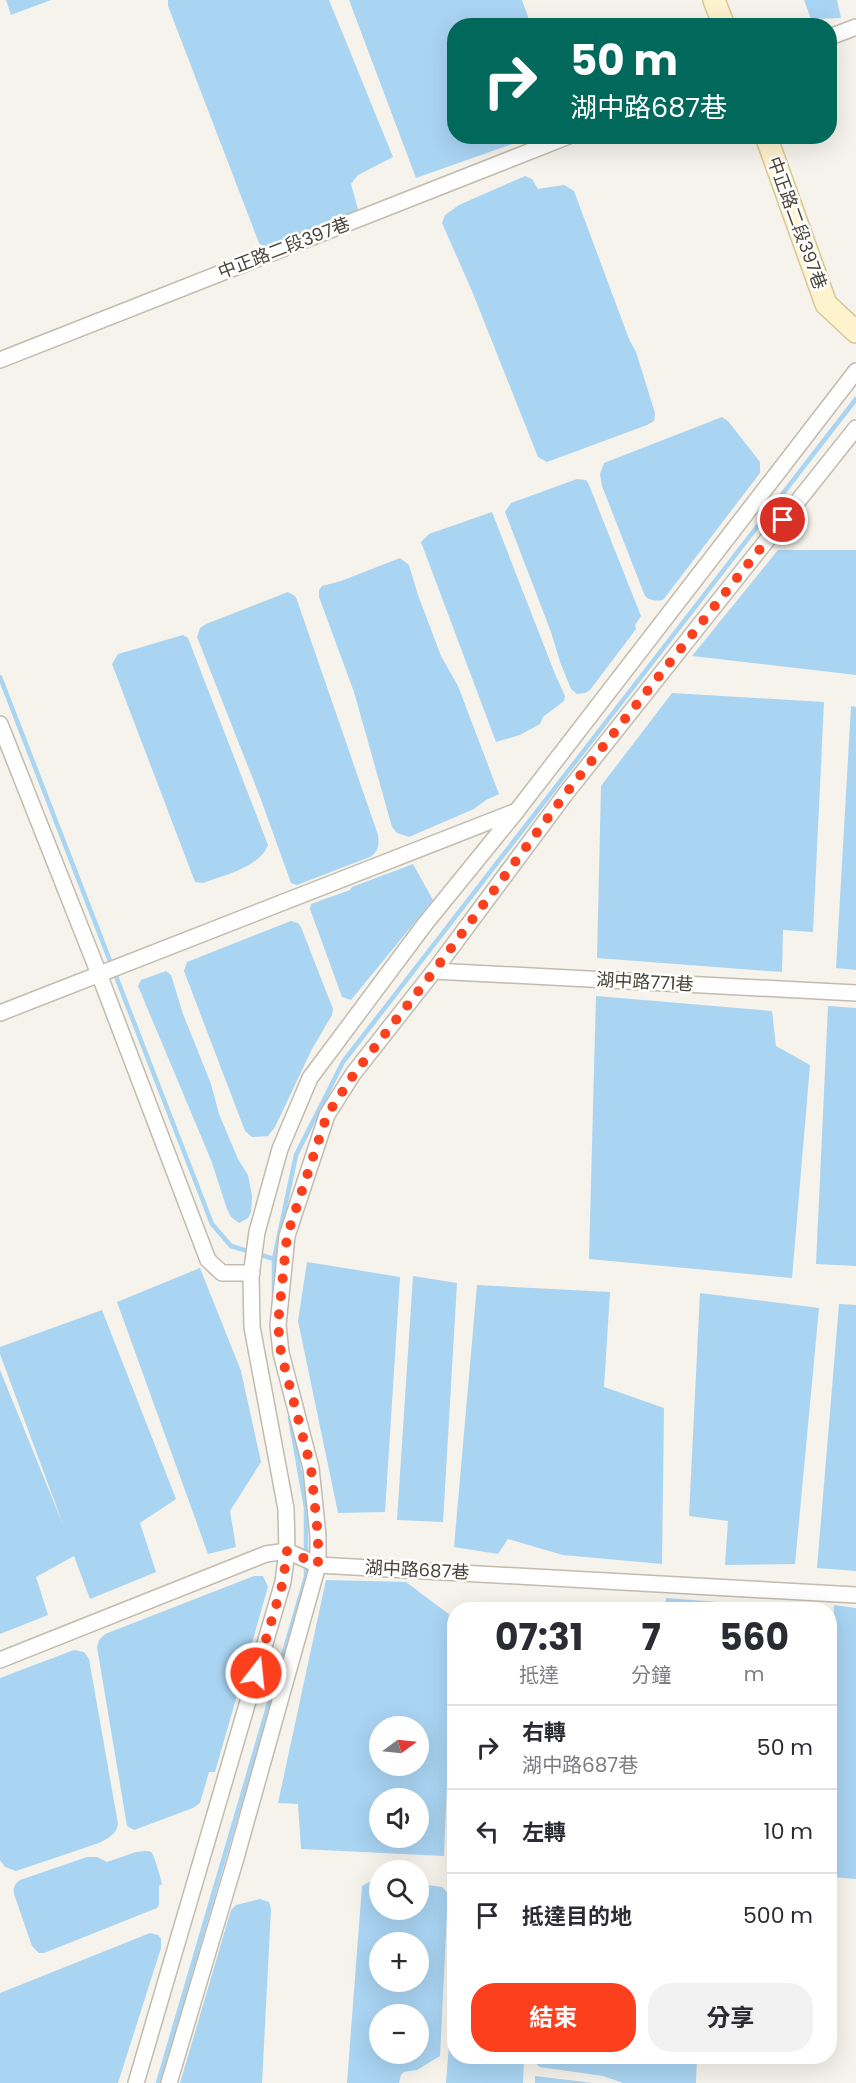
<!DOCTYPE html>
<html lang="zh-TW">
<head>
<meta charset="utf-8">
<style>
  :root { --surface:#fff; --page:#f2f2f3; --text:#2b2b33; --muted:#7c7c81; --line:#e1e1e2; --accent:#fc3f1d }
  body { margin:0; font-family:Poppins,"Noto Sans TC",sans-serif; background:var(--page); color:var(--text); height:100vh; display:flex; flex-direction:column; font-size:22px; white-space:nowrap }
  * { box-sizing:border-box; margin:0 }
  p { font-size:20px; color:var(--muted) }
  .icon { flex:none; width:33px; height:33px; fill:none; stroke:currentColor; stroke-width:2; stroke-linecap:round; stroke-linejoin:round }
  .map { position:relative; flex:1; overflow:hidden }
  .panel { position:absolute; left:447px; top:1602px; width:390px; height:462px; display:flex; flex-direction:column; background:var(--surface); border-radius:24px; box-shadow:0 6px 24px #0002 }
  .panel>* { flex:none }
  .top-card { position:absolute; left:447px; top:18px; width:390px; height:126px; border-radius:24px; box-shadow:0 6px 24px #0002; background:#00695c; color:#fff; overflow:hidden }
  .needle { width:39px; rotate:75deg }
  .fabs { position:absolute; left:369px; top:1716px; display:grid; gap:12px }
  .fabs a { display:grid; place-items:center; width:60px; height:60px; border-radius:50%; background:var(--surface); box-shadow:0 6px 24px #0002; font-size:30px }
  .pin { position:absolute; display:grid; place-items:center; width:51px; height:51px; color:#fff; margin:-26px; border:3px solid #fff; border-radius:50%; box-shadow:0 2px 6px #0007 }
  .me { position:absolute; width:66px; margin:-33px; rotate:16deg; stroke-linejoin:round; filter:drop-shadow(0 0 4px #0008) }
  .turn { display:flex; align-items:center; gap:21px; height:126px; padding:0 24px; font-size:27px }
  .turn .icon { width:78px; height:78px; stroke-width:2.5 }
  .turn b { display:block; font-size:42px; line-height:51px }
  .eta { display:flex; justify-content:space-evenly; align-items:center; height:102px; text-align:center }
  .eta b { font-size:36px; font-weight:700; line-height:42px }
  .action { display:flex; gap:12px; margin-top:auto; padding:12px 24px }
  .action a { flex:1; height:69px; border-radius:24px; background:var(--accent); color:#fff; font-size:24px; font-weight:700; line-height:69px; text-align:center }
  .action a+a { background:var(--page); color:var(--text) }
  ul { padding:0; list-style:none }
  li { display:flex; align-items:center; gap:18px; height:84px; padding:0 24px; border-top:2px solid var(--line) }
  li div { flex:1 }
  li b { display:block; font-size:22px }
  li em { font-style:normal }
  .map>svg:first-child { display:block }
  .water { fill:#a9d4f2; fill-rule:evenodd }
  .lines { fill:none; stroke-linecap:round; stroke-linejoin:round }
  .stream { stroke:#a9d4f2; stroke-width:4.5 }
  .street-casing { stroke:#c2bbae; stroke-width:18 }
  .secondary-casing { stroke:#d6c79b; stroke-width:24 }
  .street { stroke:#fff; stroke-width:15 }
  .secondary { stroke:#fff3cd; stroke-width:21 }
  .route { stroke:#fc3f1d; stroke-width:10; stroke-dasharray:0 18 }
  .labels { text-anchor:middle; stroke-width:5; stroke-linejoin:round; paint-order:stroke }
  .street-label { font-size:18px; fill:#4b4439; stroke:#fff }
</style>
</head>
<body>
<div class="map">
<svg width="856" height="2083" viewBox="0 0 856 2083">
  <rect width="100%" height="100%" fill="#f6f3ec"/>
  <path class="water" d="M6,0h45l-40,15z
    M168,0h161l64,157 -35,18 -7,9 8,29 -88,34h-7l-5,-4 -91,-237z
    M349,0h173l9,25 -77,1v110l78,1 -116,41z
    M804,0h33l4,18 -30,1z
    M525,176l7,3 6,10 26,-4 10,6 55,148 7,13 19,61 -1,8 -7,4 -100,37 -9,-5 -66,-166 -30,-68 3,-8 14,-10z
    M722,417l6,4 32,41v11l-97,127c-7,1 -13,1 -18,-4l-43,-110 -2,-12 4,-11z
    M577,479l9,1 3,5 52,131 -6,9 1,4 -46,61 -5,3 -8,1 -6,-5 -11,-27 -9,-30 -46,-120 6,-9z
    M492,512l63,162 10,22 -1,5 -21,16 -3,7 -20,11 -24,7 -75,-200 8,-8z
    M778,550h78v125l-164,-19z
    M400,558l9,7 9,30 23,61 17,30 41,108 -13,6 -12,9 -65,28 -12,-4 -5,-6 -38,-135 -35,-95v-7l3,-4 19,-5z
    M288,592l7,4 2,4 81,235c1,9 1,17 -8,22l-73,28 -6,-2 -31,-86 -63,-160 3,-9 6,-4z
    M183,635l5,3 80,207c-9,23 -44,30 -65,38l-8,-1 -83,-218 6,-10z
    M672,693l152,9 -11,230 -30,-2 -1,42 -185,-14 4,-172z
    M851,706l5,1v263l-20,-2z
    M413,864l20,36 -82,100 -9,-3 -32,-88 1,-5 39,-14 2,-3z
    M291,921l7,2 3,4 32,82 -1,6 -20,34 -37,78 -7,9 -16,1 -7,-6 -61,-160 3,-9z
    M166,971l5,4 12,39 28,70 8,30 19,45 10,16 4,21 -1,16 -3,6 -9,5 -8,-6 -4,-8 -16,-49 -73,-174 3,-6z
    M596,996l176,15 4,35 34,19 -18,213 -203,-19z
    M828,1006l28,2v258l-40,-2z
    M307,1262l93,15 -15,235 -47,1 -40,-192z
    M200,1268l41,103 20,91 -31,49 6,36 -28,7 -91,-252z
    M413,1276l44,7 -14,239 -46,-2z
    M477,1285l133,7 -6,95 60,21 -2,156 -99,-9 -55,-16 -10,15 -44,-7z
    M700,1293l119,15 -24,256 -70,1 3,-44 -39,-5z
    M839,1304l17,1v266l-39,-3z
    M102,1310l74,189 -36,24 16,49 -66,27 -16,-43 -38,21 12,38 -48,19v-264l64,157 -64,-173v-7z
    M254,1576h9l5,11 -53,185h-6l-9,31 -7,5 -59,22 -7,-4 -30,-179 2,-7 6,-6z
    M326,1580l80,2 48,36 -10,238 -143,-7 -3,-45 -20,-1zM380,1726h38v40h-38zM380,1798h38v40h-38z
    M666,1598l105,8v3h-106z
    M834,1605l22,3v271l-26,-2v-164z
    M74,1650l10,2 5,7 29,165c-2,11 -10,14 -19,19l-83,28 -11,-4 -5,-7v-182z
    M145,1851c2,0 4,0 6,1 3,2 10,27 11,32l-3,2v19l-2,3 -113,45h-5l-7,-7 -18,-52c-1,-7 1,-10 6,-14l67,-23h10l10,5 29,-10z
    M373,1880l6,1 1,29h38l1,-26 23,3 6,6 -8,163 -23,14 -13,2 -3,3 -2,8h-52l15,-197zM380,1942h38v40h-38zM380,2014h38v40h-38z
    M260,1899l9,3 2,7 -9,174h-82l51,-173 5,-5z
    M150,1933l8,2 3,4v9l-43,135h-118v-90z
    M454,1983v73l70,1 -1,26h-77z
    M534,2056l163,1 -1,26h-73l-20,-7 -63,-9 -5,-4z
    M535,2076l58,7h-58z"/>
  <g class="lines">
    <path class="stream" d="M0,677l212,547 19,22 43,13
      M274,1298v-39l22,-104 47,-93 513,-663
      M290,1418l16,89v49
      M158,2083l148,-506v-13"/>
    <g class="street-casing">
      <path id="street" d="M830,37l26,-10
        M0,360l569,-224
        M0,724l99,250 109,286 14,13h30
        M434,971l422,22
        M0,1013l514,-201
        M0,1660l266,-106 21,-3 31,14 538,30
        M136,2083l147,-501 4,-31 -1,-42 -34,-182 -1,-51 6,-44 23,-83 30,-71 115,-154 91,-112 340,-441
        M169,2083l67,-225 82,-293v-29l-7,-68 -30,-115 -3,-28 9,-89 40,-121 26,-41 81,-103 133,-179 289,-364"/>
    </g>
    <g class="secondary-casing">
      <path id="secondary" d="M714,0l10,26
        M766,136l60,168 30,28"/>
    </g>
    <use href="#street" class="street"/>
    <use href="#secondary" class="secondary"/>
  </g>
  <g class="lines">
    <path class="route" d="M256,1673l27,-91 4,-31 31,13v-28l-7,-68 -30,-115 -3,-29 9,-88 40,-121 27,-41 80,-103 133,-179 216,-272"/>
  </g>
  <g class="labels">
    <g class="street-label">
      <text transform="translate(797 223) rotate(70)" y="6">中正路二段397巷</text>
      <text transform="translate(284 248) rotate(-21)" y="6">中正路二段397巷</text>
      <text transform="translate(645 982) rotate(3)" y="6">湖中路771巷</text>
      <text transform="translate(417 1570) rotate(3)" y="6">湖中路687巷</text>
    </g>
  </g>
</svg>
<div class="fabs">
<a><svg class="needle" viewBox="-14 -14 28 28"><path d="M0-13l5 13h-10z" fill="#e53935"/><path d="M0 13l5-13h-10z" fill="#7c7c81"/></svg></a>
<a><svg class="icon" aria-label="sound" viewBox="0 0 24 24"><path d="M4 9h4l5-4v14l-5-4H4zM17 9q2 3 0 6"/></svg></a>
<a><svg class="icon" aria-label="search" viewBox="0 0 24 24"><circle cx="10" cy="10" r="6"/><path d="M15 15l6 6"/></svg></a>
<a>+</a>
<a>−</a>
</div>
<div class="pin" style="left:783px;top:520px;background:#d93025"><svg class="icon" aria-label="arrive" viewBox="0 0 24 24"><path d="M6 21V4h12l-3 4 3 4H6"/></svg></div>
<svg class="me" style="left:256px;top:1673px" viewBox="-20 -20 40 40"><circle r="17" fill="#fc3f1d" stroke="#fff" stroke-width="3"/><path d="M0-11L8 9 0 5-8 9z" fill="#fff"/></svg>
<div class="top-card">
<div class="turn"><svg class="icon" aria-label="right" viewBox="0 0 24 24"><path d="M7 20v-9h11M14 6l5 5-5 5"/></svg><div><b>50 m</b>湖中路687巷</div></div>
</div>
<section class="panel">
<div class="eta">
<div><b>07:31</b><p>抵達</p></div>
<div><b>7</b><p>分鐘</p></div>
<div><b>560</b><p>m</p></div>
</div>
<ul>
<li><svg class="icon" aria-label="right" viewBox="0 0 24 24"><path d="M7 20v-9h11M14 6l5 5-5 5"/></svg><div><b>右轉</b><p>湖中路687巷</p></div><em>50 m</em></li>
<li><svg class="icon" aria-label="left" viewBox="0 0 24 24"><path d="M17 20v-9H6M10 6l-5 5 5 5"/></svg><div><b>左轉</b></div><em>10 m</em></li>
<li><svg class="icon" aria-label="arrive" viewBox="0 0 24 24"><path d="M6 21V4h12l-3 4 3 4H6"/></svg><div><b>抵達目的地</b></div><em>500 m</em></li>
</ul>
<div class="action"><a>結束</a><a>分享</a></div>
</section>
</div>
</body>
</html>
